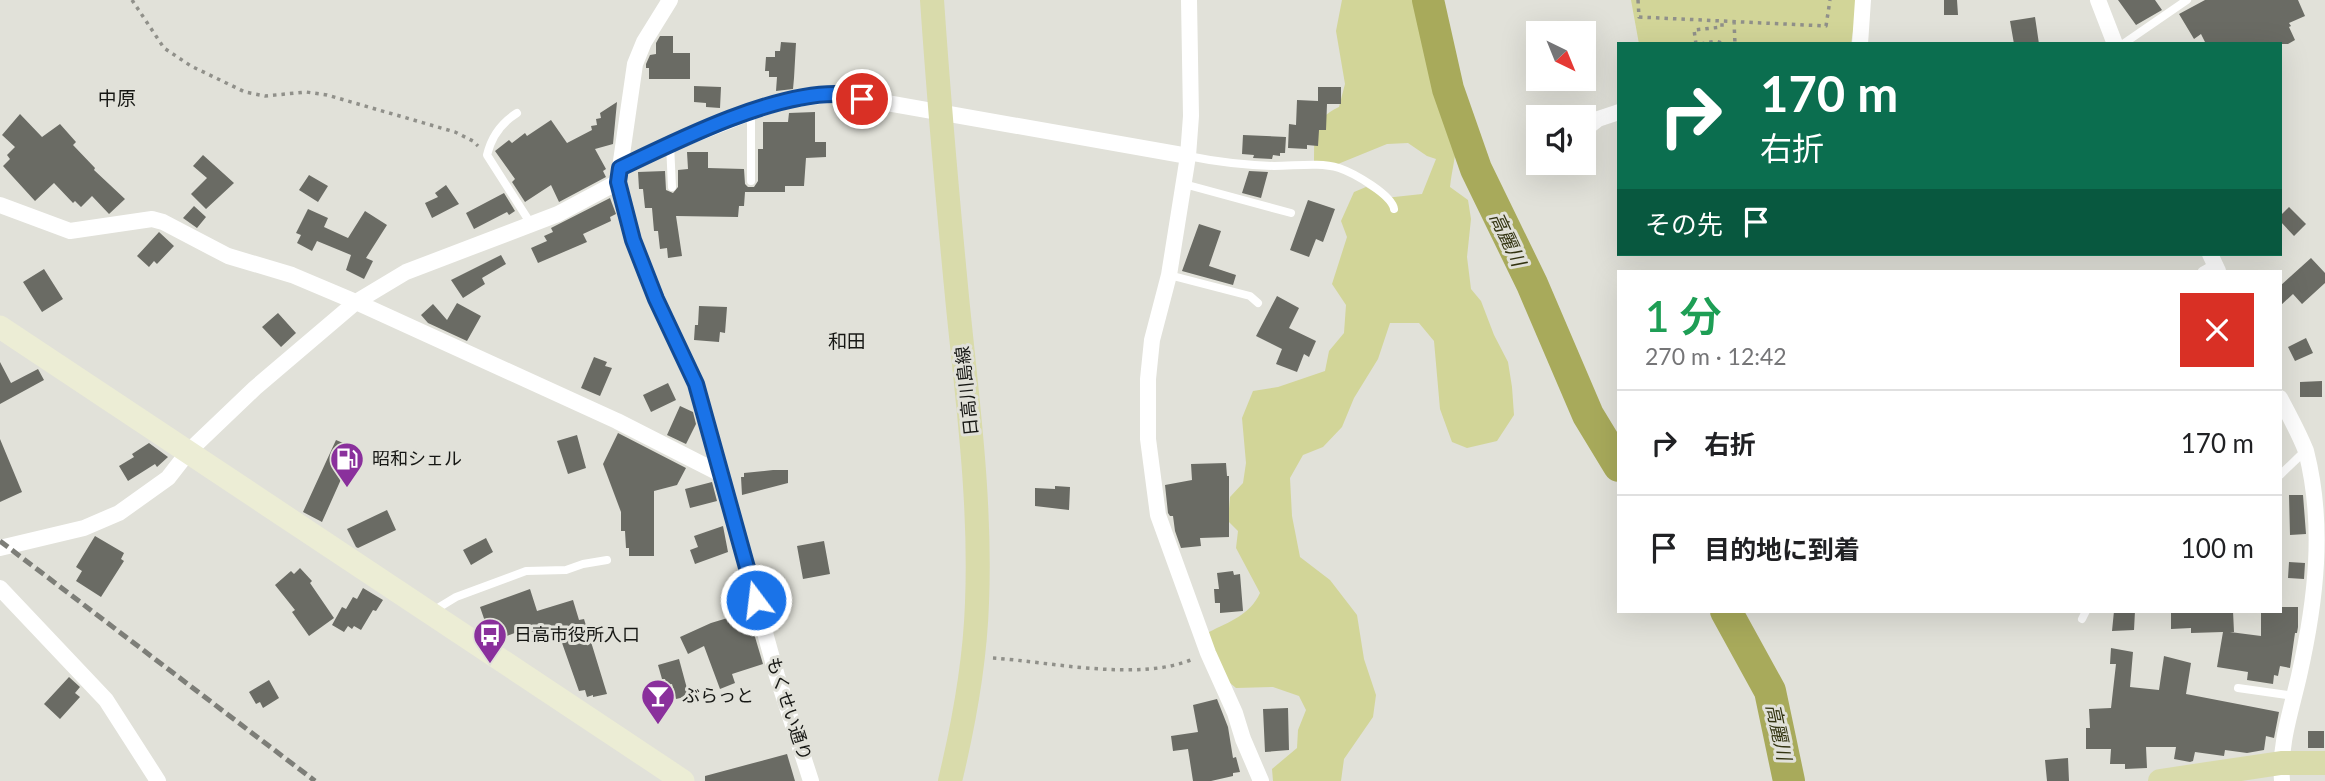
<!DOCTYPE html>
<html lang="ja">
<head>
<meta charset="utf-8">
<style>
  :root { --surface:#fff; --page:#f2f2f2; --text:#202124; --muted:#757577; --line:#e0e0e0 }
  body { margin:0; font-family:Lato,"Noto Sans JP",sans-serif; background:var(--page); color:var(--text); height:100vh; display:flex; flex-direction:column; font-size:26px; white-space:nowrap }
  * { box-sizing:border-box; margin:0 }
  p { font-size:23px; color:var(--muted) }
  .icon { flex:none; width:38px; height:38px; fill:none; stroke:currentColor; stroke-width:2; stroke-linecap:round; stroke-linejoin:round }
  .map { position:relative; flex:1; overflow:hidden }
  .details { position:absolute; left:1617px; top:270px; width:665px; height:343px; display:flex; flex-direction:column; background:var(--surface); border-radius:0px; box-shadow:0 7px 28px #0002 }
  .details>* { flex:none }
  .top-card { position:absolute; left:1617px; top:42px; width:665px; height:214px; border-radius:0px; box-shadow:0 7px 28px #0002; background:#0b6e4f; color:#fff; overflow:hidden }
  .needle { width:46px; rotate:137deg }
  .tools { position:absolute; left:1526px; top:21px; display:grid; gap:14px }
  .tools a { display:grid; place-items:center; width:70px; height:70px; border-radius:0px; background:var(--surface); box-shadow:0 7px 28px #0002; font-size:35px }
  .pin { position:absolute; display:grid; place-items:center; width:60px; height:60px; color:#fff; margin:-30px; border:4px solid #fff; border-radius:50%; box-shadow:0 2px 7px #0007 }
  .me { position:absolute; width:77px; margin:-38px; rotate:345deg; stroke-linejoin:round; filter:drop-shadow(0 0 5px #0008) }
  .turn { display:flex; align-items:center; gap:24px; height:147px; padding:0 28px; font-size:32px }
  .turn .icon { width:91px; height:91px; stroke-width:2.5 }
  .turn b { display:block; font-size:49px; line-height:60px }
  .then { display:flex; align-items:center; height:66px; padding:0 28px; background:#0003; gap:14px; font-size:26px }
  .round { display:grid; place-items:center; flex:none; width:74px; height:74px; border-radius:0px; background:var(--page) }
  .overview { display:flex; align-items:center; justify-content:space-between; height:119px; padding:0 28px }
  h1 { font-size:42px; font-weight:600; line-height:52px; color:#1e9e55 }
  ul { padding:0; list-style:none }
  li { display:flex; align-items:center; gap:21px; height:105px; padding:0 28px; border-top:2px solid var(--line) }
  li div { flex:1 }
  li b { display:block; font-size:26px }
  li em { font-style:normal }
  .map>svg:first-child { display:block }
  .green { fill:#d2d598 }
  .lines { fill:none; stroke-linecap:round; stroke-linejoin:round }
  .river { stroke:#a8aa5b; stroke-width:32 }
  .building { fill:#6a6b64 }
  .path { stroke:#90908a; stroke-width:3.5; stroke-dasharray:3.5 5; stroke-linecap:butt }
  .lane { stroke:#fff; stroke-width:8 }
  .street { stroke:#fff; stroke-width:16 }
  .secondary { stroke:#ecedd5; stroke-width:23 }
  .primary { stroke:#d9dbab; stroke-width:24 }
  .rail { stroke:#7d7e78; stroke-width:5; stroke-dasharray:10 5; stroke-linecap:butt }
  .route-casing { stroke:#114b97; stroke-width:18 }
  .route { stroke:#1a73e8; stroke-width:12 }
  .labels { text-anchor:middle; stroke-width:6; stroke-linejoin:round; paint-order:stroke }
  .street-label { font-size:18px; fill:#161714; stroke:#e1e1d9 }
  .poi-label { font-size:18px; fill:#161714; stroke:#e1e1d9; text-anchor:start }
  .neighbourhood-label { font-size:19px; fill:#161714; stroke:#e1e1d9 }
  .water-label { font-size:19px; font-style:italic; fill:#323310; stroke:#e1e1d9 }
</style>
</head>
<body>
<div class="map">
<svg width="2325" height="781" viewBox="0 0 2325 781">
  <rect width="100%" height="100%" fill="#e1e1d9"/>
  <path class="green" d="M1342,0h89c6,4 7,7 10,13 13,27 -6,30 -6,51 0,22 15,42 20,63 4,20 -3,40 -5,60l18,13 3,19 -4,38 4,32 10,12 13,34 14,27 4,25 2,28 -17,26 -30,7 -15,-6 -12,-33 -6,-68 -15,-18h-29l-12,36 -24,39 -12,29 -19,20 -20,8 -13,23 2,38 8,41 30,23 27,35 7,44 12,36 -3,22 -29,42 -3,22h-68l-1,-12 25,-21 1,-18 8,-20 -7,-14 -26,-9 -37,1 -12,-10 -13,-28 -2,-18c20,-10 41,-17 51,-39l-24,-45 2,-17 -10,-10 2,-24 13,-14 3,-20 -4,-45 11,-27 25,-4 47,-16 4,-20 15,-18 2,-28 -14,-21 15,-47 -6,-16 13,-29 12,-5 19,11 37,-4 14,-35 -9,-3 -19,-13 -21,1 -54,22 -19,-4c1,-28 -4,-41 25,-55l6,-23 -9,-53z
    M1631,0h227l-7,44h-212z"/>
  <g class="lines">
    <path class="river" d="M1428,0l20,89 28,80 56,115 56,131 31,51
      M1726,611l44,80 19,90"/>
  </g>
  <path class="building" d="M1944,0h13l1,15h-14z
    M2118,0h37l7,10 -26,15z
    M2205,0h93l7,16 -16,7 2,3 -2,1 6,13 -7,4h-82l-5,-10 -7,5 -15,-25z
    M2035,17l4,27h-25l-4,-23z
    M660,36h13v17h17v26h-41v-11h-3v-4l4,-9 6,-1v-11z
    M781,42l15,1 -2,35 -1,11 -17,2 1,-14h-8v-6h-4l1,-14h9v-6h5z
    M694,86l27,1 -1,21 -14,-1v-4l-12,-1z
    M1318,87h23v17h-14l-1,26h-7l-1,16 -11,-1v4l-19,-1 1,-24 7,1 1,-25 21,1z
    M617,102l-4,42 -18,5 11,20 -3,2 3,6 -47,25 -8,-17 -26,17 -13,-20 3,-3 -20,-28 14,-11 3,3 13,-10 2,3 24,-16 16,23 25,-13 -1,-4 6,-1 -1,-6 5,-1 -1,-5z
    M815,112v30h11v15l-20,1 -2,28h-19v6h-40l-1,14h-5l-1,11 -62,-1 6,40 -14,2 -1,-10 -7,1 -2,-18h-4l-2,-23h-7l-2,-19h-4l-1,-17 27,-1 1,19 7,3 5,-6v-17l10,-1 -1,-17h21v16l36,1 1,15 3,3h6l4,-6v-32h5v-27h25l1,-9z
    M20,114l22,23 18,-13 16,18 -3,3 22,23 -1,2 31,29 -16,15 -17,-18 -11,11 -6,-6 -2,2 -19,-20 -19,18 -32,-35 7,-7 -3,-4 8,-8 -13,-12z
    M1243,135l43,2 -1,16h-5v3l-7,-1 -1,4 -19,-1 1,-3 -12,-1z
    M203,155l31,28 -28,26 -15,-15 16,-16 -14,-12z
    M1249,171l19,1 -7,26 -19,-5z
    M309,175l19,11 -10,16 -19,-12z
    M446,185l13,19 -27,14 -7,-15 13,-6 -3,-4z
    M504,193l11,18 -6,4 -2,-3 -33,17 -8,-16z
    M610,198l6,16 -6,3 1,4 -28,13 4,8 -49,21 -7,-15 16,-7 -3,-5 9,-4 -2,-4z
    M1308,200l27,9 -12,33 -7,-3 -7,18 -19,-7z
    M194,206l12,11 -9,11 -14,-10z
    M2289,207l17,17 -12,12 -14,-15v-5z
    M308,209l20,9 -4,9 24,11 17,-27 22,14 -21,33 7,3 -9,18 -18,-9 5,-15 -34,-14 -5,10 -15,-8 4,-8 -5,-2z
    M1199,224l22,7 -12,35 27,9 -3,10 -51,-14z
    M159,232l15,14 -17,18 -3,-3 -5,6 -12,-11z
    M501,255l5,9 -24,14 3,6 -22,14 -12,-18z
    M2311,258l14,15v10l-23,21 -9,-10 -13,12v-20z
    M44,269l19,30 -21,13 -19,-30z
    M1277,296l22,12 -10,20 27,13 -7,16 -5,-3 -7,18 -21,-8 6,-15 -26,-13z
    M457,303l24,13 -14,25 -39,-18 -7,-8 12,-11 14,16z
    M699,306l28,1 -2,26 -5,-1 -1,10 -25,-2 1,-15h3z
    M278,313l18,20 -15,14 -19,-20z
    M2306,338l7,15 -18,8 -7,-14z
    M594,357l13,5 -2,4 7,2 -12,28 -19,-8z
    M0,362l11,21 27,-14 6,11 -44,24z
    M2322,381v16h-22v-15z
    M668,383l8,17 -25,12 -8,-17z
    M680,406l13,6 3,12 -10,20 -19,-9z
    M618,433l68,35 -9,17 -23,6v65h-25v-8h-3l-1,-17h-4v-19l-18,-48z
    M577,435l9,33 -18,6 -11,-33z
    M0,439l22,53 -22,10z
    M336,440l19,8 -33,74 -19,-10z
    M149,443l19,14 -11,10 -2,-3 -27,17 -9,-15 15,-9 -2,-3z
    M1226,463l1,13h2v61l-29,1 1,8 -20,2 -6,-17 -2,-15h-3l-2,-3 -3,-28 27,-5 -1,-16z
    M773,470h15v13l-46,12 -1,-18h3v-4z
    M712,482l5,19 -27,7 -5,-19z
    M1055,486l15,1 -1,23 -34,-4v-18l20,1z
    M2289,495h14l3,39 -16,1z
    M387,510l9,20 -38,18 -2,-1 -9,-18z
    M723,526l5,26 -33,12 -5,-14 8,-3 -4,-11z
    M95,536l29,17 -3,6 3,2 -23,36 -25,-16 6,-10 -6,-4z
    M486,538l7,14 -22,13 -8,-15z
    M824,541l6,33 -27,5 -6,-33z
    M2289,562l16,1 -1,16 -16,-1z
    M300,568l12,13 -2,2 24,35 -25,18 -17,-24 3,-2 -20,-25 16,-14 3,3z
    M1233,571l1,4 6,-1 3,37 -23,2v-10h-5l-1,-14h5l-2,-16z
    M363,588l20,12 -7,11 -3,-1 -12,20 -7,-4 -2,3 -4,-3 -4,6 -12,-7 10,-18 4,2 7,-12 4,2z
    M530,589l7,22 36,-11 6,20 5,-1 23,75 -14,3v-2l-6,2 -2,-7 -6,1 -23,-65 -35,9 -1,-4 -24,9 -1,-3 -5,-1 -10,-29z
    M2280,607h18v20l-1,6h-2l-5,35 -10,-2 -2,10 -4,-1 -1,9 -26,-4 1,-8 -31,-5 6,-35 -32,1v-5l-20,1v-18h62l1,21h-4l31,4v-25h19z
    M2114,611h21l-1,19 -22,1z
    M744,613l3,8 3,-1 13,44 -31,10 3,9 -15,6 -16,-43 -16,8 -8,-17 31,-14z
    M2111,648l22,4 -3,35 29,3 5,-34 27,7 -5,31 93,18 -5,26 -8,-2 -2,14 -17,3 -22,-3 -1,6 -29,-4 -2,9 -3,1 -16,-3 2,-12h-30l1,21 -22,1v-5h-15l1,-15h-25v-21h4l-1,-19 22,-1 5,-44h-6z
    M679,659l10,37 -13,3 -4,-15 -5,1 -2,-6h-3l-4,-14z
    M69,677l11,10 -5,6 5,4 -20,22 -16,-15z
    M269,680l10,18 -16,10 -3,-6 -4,2 -7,-12z
    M1217,699l11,28 5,31 3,-1 4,15 -7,1v3l-22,5h-18l-5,-32 -15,2 -2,-15 27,-4 -5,-27z
    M1288,708l1,42 -24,2 -2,-43z
    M2308,731h16v17h-16z
    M787,754l8,27h-90v-5z
    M2068,758l1,23h-22l-2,-21z"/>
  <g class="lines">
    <path class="path" d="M132,0l32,48 27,18 54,26 20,4 41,-4 21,3 128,37 18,9 5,5
      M1638,0l1,17 187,9 4,-26
      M1734,21l1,23
      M1696,44l-2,-14 28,-3v-6
      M1701,44l15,-3 9,3
      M993,658c58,4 147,24 200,1"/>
    <path class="lane" d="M2123,44l64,-44
      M517,113c-16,10 -26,25 -30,42l44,69
      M670,144l2,43
      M1188,156c29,6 57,9 86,10 22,0 45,-4 65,2 15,5 53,27 55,41
      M751,181v-69
      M1184,184l107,29
      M2202,271l12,-7
      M1169,275l81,21 8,7
      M2280,475l26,-25
      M433,611l23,-14 70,-26 40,-1 17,-6 24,-4
      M2082,619l4,-8
      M2238,688l56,8"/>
    <path class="street" d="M670,0l-26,42 -9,22 -17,118 15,58 23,59 40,86 81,291 34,105
      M1189,0l2,116 -3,40 -19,119 -17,65 -4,39v60l10,76 50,138 27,60 8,26 18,42
      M2098,0l17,44
      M1860,44l3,-44
      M1584,130l14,-11 21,-7
      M620,168l50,-24 81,-32 36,-12 49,-6 352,62
      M0,205l70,26 82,-12 11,3 65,34 64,19 64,27 261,119 104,53
      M2210,254l8,17
      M2280,398c9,17 19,35 26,53 19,74 10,150 -7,225 -8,35 -20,69 -17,105
      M0,548l84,-20 35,-15 49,-35 21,-27 66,-63 101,-86 50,-30 152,-58 60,-32
      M0,588l106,112 52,81"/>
    <path class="secondary" d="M0,327l683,454"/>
    <path class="primary" d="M932,0c7,102 16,204 26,307 10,98 23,197 19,296 -2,60 -13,120 -27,178
      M2160,781l121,-18h44"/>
    <path class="rail" d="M0,541l315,240"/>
  </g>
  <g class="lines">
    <g class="route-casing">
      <path id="route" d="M756,600l-60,-216 -40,-85 -23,-59 -15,-58 2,-14c58,-28 150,-74 215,-74 9,0 18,3 27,5"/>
    </g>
    <use href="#route" class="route"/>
  </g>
  <defs>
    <g id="fuel-pin" transform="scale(1.75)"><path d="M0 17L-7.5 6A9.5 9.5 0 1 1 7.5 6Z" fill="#8a309c" stroke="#e1e1d9"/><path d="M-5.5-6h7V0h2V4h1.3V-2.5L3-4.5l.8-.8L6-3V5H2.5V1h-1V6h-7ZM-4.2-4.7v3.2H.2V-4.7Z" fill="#fff"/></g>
    <g id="bus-pin" transform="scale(1.75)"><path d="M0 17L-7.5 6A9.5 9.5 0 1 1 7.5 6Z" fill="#8a309c" stroke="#e1e1d9"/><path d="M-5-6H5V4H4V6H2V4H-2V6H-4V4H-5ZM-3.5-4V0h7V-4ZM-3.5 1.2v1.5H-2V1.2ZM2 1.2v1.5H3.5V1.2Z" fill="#fff"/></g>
    <g id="bar-pin" transform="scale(1.75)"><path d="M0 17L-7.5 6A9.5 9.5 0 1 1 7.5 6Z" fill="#8a309c" stroke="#e1e1d9"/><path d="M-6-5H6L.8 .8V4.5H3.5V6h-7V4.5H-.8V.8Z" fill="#fff"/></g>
  </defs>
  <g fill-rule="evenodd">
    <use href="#fuel-pin" x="347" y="459"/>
    <use href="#bus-pin" x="490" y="635"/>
    <use href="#bar-pin" x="658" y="696"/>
  </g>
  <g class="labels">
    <g class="street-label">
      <text transform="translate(967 391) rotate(-96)" y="6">日高川島線</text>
      <text transform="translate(789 709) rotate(72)" y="6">もくせい通り</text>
    </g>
    <g class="poi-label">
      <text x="372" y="465">昭和シェル</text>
      <text x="514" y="641">日高市役所入口</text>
      <text x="682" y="702">ぶらっと</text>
    </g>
    <g class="neighbourhood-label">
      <text x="117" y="105">中原</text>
      <text x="847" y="348">和田</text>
    </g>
    <g class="water-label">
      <text transform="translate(1508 239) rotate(65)" y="7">高麗川</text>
      <text transform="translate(1779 732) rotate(78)" y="7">高麗川</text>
    </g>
  </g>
</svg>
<div class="tools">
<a><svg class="needle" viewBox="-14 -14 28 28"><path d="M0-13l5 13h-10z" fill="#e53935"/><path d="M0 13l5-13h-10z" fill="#757577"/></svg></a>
<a><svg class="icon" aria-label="sound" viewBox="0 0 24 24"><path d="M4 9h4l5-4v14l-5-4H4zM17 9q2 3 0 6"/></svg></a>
</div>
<div class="pin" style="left:862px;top:99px;background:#d93025"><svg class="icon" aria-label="arrive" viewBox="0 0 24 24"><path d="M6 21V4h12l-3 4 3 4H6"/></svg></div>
<svg class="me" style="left:756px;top:600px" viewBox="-20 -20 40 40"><circle r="17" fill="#1a73e8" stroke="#fff" stroke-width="3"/><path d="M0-11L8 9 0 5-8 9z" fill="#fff"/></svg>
<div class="top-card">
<div class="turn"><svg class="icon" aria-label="right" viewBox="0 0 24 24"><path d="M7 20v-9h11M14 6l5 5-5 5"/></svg><div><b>170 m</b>右折</div></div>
<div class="then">その先<svg class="icon" aria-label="arrive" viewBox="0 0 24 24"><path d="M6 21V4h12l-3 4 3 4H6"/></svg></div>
</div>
<section class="details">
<div class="overview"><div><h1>1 分</h1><p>270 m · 12:42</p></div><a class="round" style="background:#d93025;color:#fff"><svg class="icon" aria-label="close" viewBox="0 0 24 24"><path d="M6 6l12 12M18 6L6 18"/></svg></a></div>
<ul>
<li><svg class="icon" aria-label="right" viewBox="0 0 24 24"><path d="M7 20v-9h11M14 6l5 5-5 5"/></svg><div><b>右折</b></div><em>170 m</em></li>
<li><svg class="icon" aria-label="arrive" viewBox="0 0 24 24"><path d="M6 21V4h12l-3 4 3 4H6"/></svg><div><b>目的地に到着</b></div><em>100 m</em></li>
</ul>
</section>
</div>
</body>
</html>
